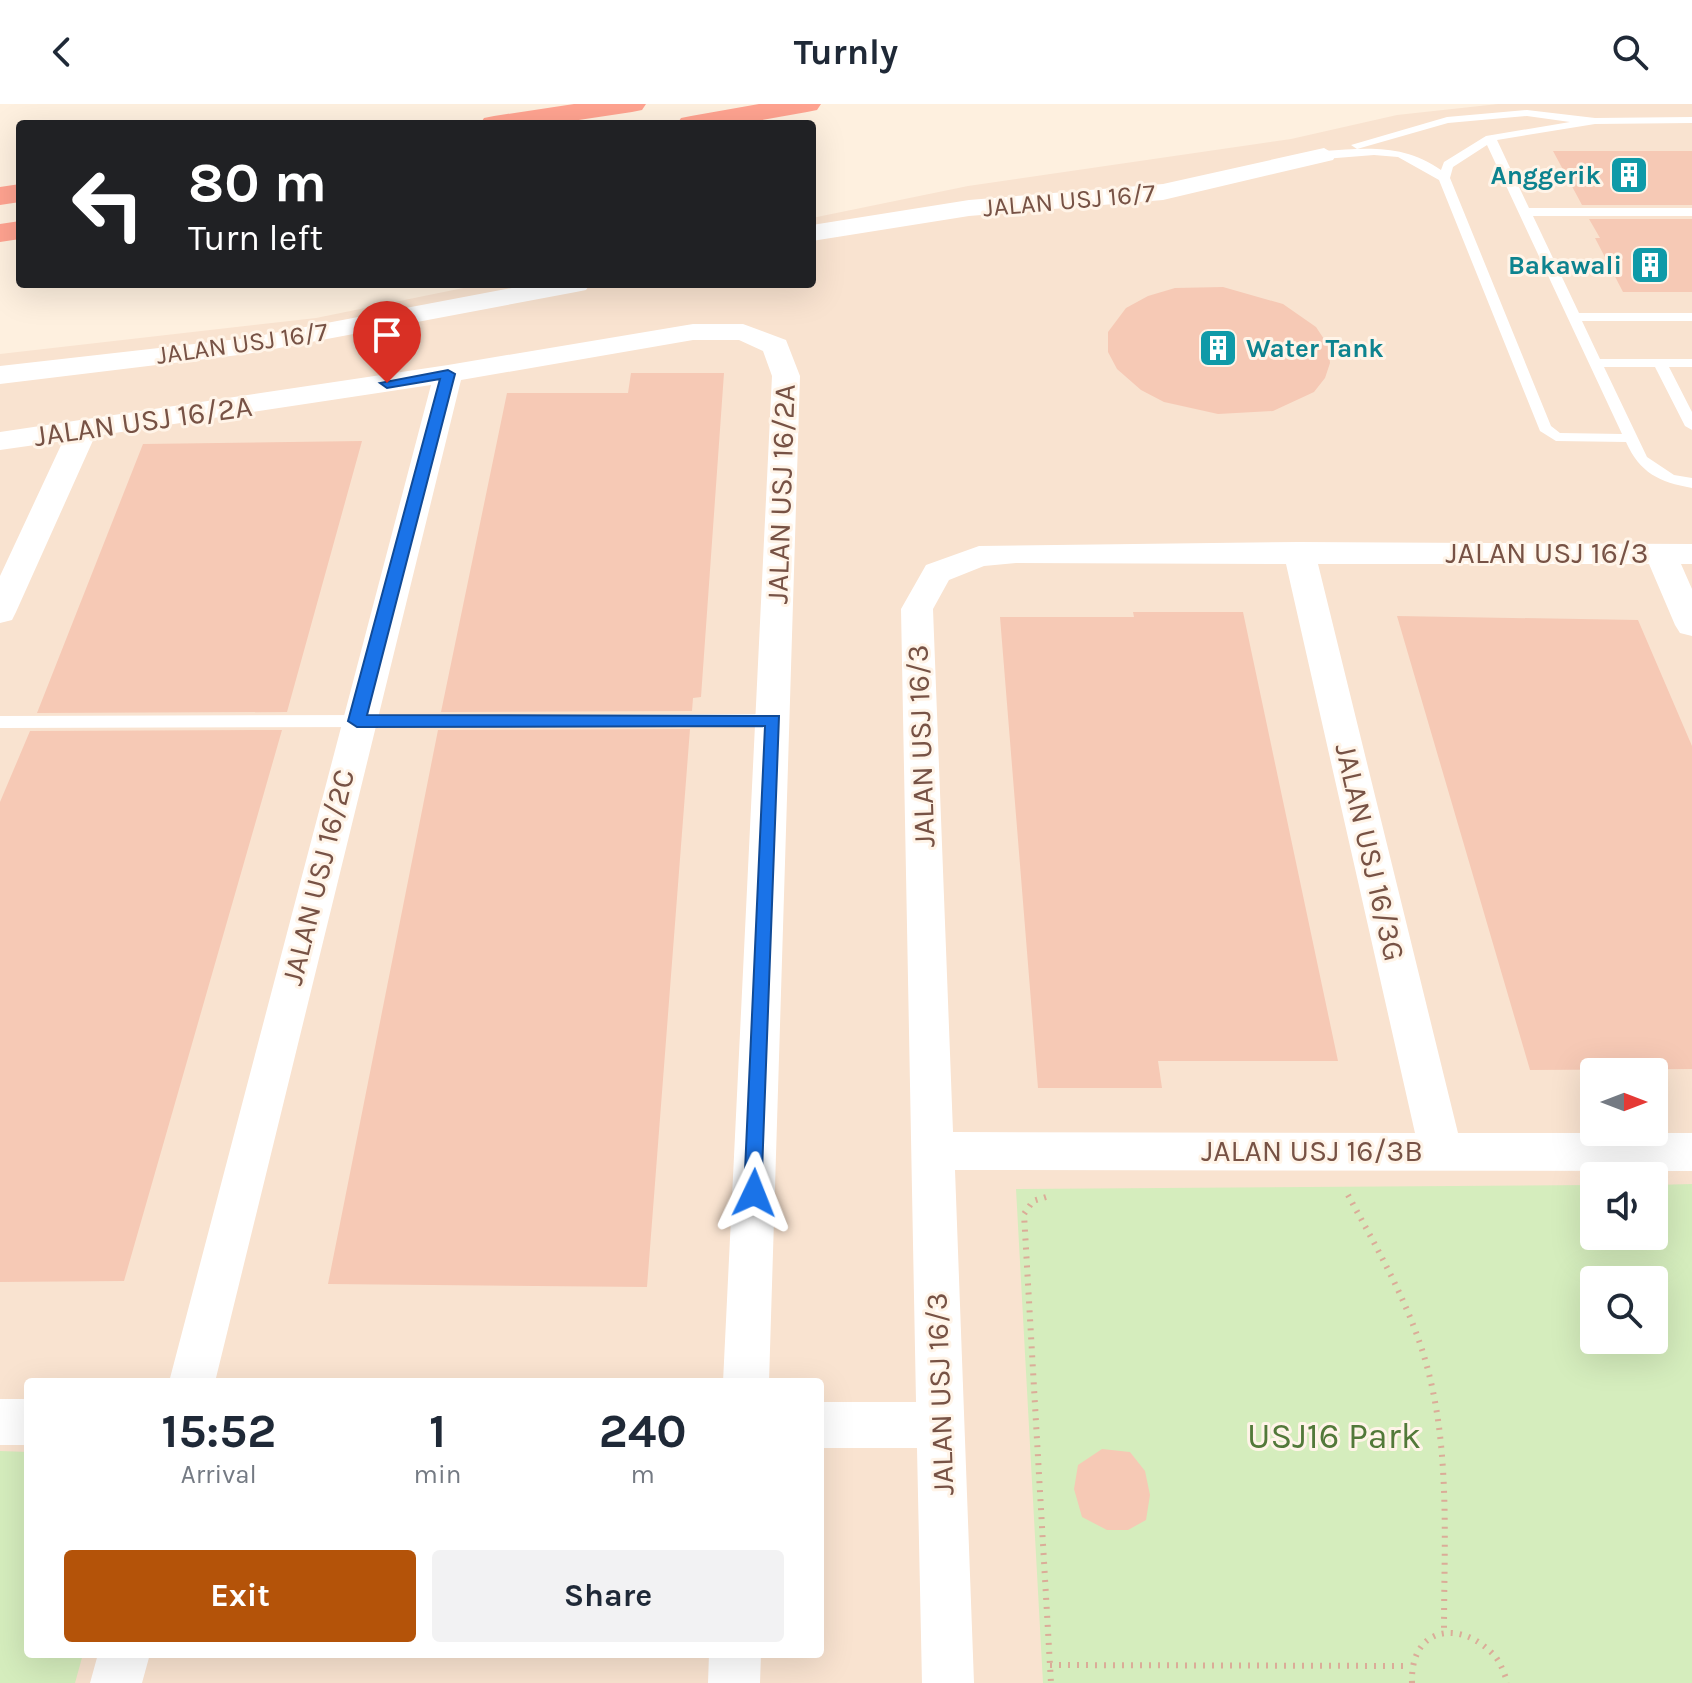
<!DOCTYPE html>
<html lang="en">
<head>
<meta charset="utf-8">
<style>
  :root { --surface:#fff; --page:#f2f2f3; --text:#1f2937; --muted:#747a83; --accent:#b45309 }
  body { margin:0; font-family:Karla,sans-serif; background:var(--page); color:var(--text); height:100vh; display:flex; flex-direction:column; font-size:30px; white-space:nowrap }
  * { box-sizing:border-box; margin:0 }
  p { font-size:26px; color:var(--muted) }
  .icon { flex:none; width:44px; height:44px; fill:none; stroke:currentColor; stroke-width:2; stroke-linecap:round; stroke-linejoin:round }
  .map { position:relative; flex:1; overflow:hidden }
  .details { position:absolute; left:24px; top:1274px; width:800px; height:280px; display:flex; flex-direction:column; background:var(--surface); border-radius:8px; box-shadow:0 8px 32px #0002 }
  .details>* { flex:none }
  .top-card { position:absolute; left:16px; top:16px; width:800px; height:168px; border-radius:8px; box-shadow:0 8px 32px #0002; background:#202124; color:#fff; overflow:hidden }
  .needle { width:52px; rotate:90deg }
  .buttons { position:absolute; left:1580px; top:954px; display:grid; gap:16px }
  .buttons a { display:grid; place-items:center; width:88px; height:88px; border-radius:8px; background:var(--surface); box-shadow:0 8px 32px #0002; font-size:40px }
  .pin { position:absolute; display:grid; place-items:center; width:68px; height:68px; color:#fff; margin:-82px -34px; border-radius:50% 50% 50% 0; rotate:-45deg; box-shadow:0 0 8px #0007 }
  .pin .icon { rotate:45deg }
  .me { position:absolute; width:88px; margin:-44px; rotate:2deg; stroke-linejoin:round; filter:drop-shadow(0 0 6px #0008) }
  .turn { display:flex; align-items:center; gap:28px; height:168px; padding:0 40px; font-size:36px }
  .turn .icon { width:104px; height:104px; stroke-width:2.5 }
  .turn b { display:block; font-size:56px; line-height:68px }
  .eta { display:flex; justify-content:space-evenly; align-items:center; height:136px; text-align:center }
  .eta b { font-size:48px; font-weight:700; line-height:56px }
  .action { display:flex; gap:16px; margin-top:auto; padding:16px 40px }
  .action a { flex:1; height:92px; border-radius:8px; background:var(--accent); color:#fff; font-size:32px; font-weight:700; line-height:92px; text-align:center }
  .action a+a { background:var(--page); color:var(--text) }
  header { display:flex; justify-content:space-between; align-items:center; height:104px; padding:0 40px; background:var(--surface); font-size:36px; font-weight:700 }
  .map>svg:first-child { display:block }
  .residential { fill:#f9e3d0; fill-rule:evenodd }
  .green { fill:#d5edbd; fill-rule:evenodd }
  .building { fill:#f6c9b5 }
  .lines { fill:none; stroke-linecap:round; stroke-linejoin:round }
  .path { stroke:#dbac98; stroke-width:6; stroke-dasharray:2 7; stroke-linecap:butt }
  .service { fill:#fff; fill-rule:evenodd }
  .minor { fill:#fff; fill-rule:evenodd }
  .motorway { fill:#ffa390; fill-rule:evenodd }
  .route { fill:#1a73e8; stroke:#114b97; stroke-width:2 }
  .labels { text-anchor:middle; stroke-width:6; stroke-linejoin:round; paint-order:stroke }
  .far-culture-label { font-size:26px; font-weight:bold; fill:#0d838f; stroke:#fff4e8; text-anchor:end }
  .far-street-label { font-size:26px; fill:#775245; stroke:#fff4e8 }
  .street-label { font-size:30px; fill:#775245; stroke:#fff4e8 }
  .near-park-label { font-size:36px; fill:#527939; stroke:#fff4e8 }
</style>
</head>
<body>
<header><svg class="icon" aria-label="back" viewBox="0 0 24 24"><path d="M15 5l-7 7 7 7"/></svg>Turnly<svg class="icon" aria-label="search" viewBox="0 0 24 24"><circle cx="10" cy="10" r="6"/><path d="M15 15l6 6"/></svg></header>
<div class="map">
<svg width="1692" height="1579" viewBox="0 0 1692 1579">
  <rect width="100%" height="100%" fill="#fef0df"/>
  <path class="residential" d="M1498,0h194v1579h-1692v-1329l316,-36 167,-34h329v-66l156,-32 323,-47 106,-24zM1594,968h60v60h-60zM1594,1072h60v60h-60zM1594,1176h60v60h-60zM28,1278h792v272h-792z"/>
  <path class="green" d="M1692,1080v499h-649l-27,-494 578,-4v51h60v-51zM1594,1176h60v60h-60z
    M0,1347l28,1v202h55l-8,29h-75z"/>
  <path class="building" d="M1553,47h139v54h-110z
    M1589,115h103v73h-69l-28,-54h5z
    M1223,183l60,17 33,23 12,18 2,18 -5,15 -11,14 -41,19 -55,3 -54,-12 -23,-12 -24,-21 -9,-17v-20l18,-24 22,-12 27,-8z
    M631,269h93l-23,324 -8,1 -1,13 -251,1 66,-319h121z
    M362,337l-75,271 -250,1 106,-269z
    M1133,508h110l95,449h-180l4,27h-124l-38,-471h134z
    M1397,512l241,4 54,126v323l-162,1z
    M690,625l-43,558 -319,-3 110,-554z
    M282,626l-158,551 -124,1v-480l30,-71z
    M1102,1345l28,3 15,19 5,24 -4,25 -18,10h-21l-25,-13 -8,-28 4,-24z"/>
  <g class="lines">
    <path class="path" d="M1348,1091c31,57 65,115 81,179 21,83 15,172 15,257
      M1046,1093l-13,4 -9,13 27,469
      M1050,1561l359,1
      M1412,1579c-2,-56 47,-64 81,-29 8,8 11,20 15,29"/>
    <path class="service" d="M1527,6l68,8 97,-1v6l-97,1 -98,16 32,68h163v8h-159l46,97h113v8h-110l18,38h92v8h-23l23,45v18l-7,-4 -30,-59h-51l43,90 27,18 18,3v10c-33,-6 -52,-15 -66,-46l-70,-1 -16,-10 -101,-251 -41,-23 -24,-2 -50,4 -6,-4 6,-4c43,-3 80,-7 117,19l3,-8 42,-26 84,-14 -43,-6 -79,7 -91,26 -6,-4 96,-28zM1487,41l135,289 -62,-1 -9,-7 -101,-248 3,-11z
      M773,610l8,6 -8,6 -773,2v-12z"/>
    <path class="minor" d="M1324,44l12,7 -3,5 -170,40 -194,16 -157,25v-16l157,-25 194,-16z
      M533,180h57l-4,6 -10,2 -329,62 -247,30v-18l247,-28z
      M693,220h50l43,16 14,36 -31,1006h-46l49,-1006 -9,-25 -24,-11h-46l-232,40 -246,1002h-46l262,-997 -336,51 -79,176 -4,8 -12,3v-47l63,-135 -63,9v-18l448,-67z
      M1299,438l393,2v20h-11l11,25v47l-12,-3 -5,-8 -26,-61h-331l140,569h234v38l-737,-1 19,513h-52l-5,-235h-97v-46h96l-15,-793 25,-44 53,-19zM1016,459l270,1 129,569 -462,-1 -20,-523 16,-29 35,-14z
      M0,1295h28v46h-28z
      M98,1550h52l-8,29h-52z
      M709,1550h52l-1,29h-52z"/>
    <path class="motorway" d="M574,0h72l-4,6 -10,2 -80,12h-72l4,-6 10,-2z
      M759,0h62l-4,6 -10,2 -67,12h-63l4,-6 10,-2z
      M20,80v18l-20,3v-18z
      M20,117v18l-20,3v-18z"/>
  </g>
  <path class="route" d="M448,266l7,4 -88,341 412,1 -18,483h-14l-3,-6 21,-467 -408,1 -9,-6 92,-342 -53,9 -7,-5z"/>
  <defs>
    <g id="building-square" transform="scale(2)"><rect x="-9" y="-9" width="18" height="18" rx="4" fill="#0f9aa8" stroke="#fff4e8"/><path d="M-4-6H4V6H1V3H-1V6H-4ZM-2.5-4.3h1.7v1.8h-1.7ZM.8-4.3h1.7v1.8H.8ZM-2.5-1h1.7V.8h-1.7ZM.8-1h1.7V.8H.8Z" fill="#fff"/></g>
  </defs>
  <g fill-rule="evenodd">
    <use href="#building-square" x="1629" y="71"/>
    <use href="#building-square" x="1650" y="161"/>
    <use href="#building-square" x="1218" y="244"/>
  </g>
  <g class="labels">
    <g class="far-culture-label">
      <text x="1601" y="80">Anggerik</text>
      <text x="1622" y="170">Bakawali</text>
      <text x="1246" y="253" text-anchor="start">Water Tank</text>
    </g>
    <g class="far-street-label">
      <text transform="translate(1069 96) rotate(-5)" y="9">JALAN USJ 16/7</text>
      <text transform="translate(242 239) rotate(-8)" y="9">JALAN USJ 16/7</text>
    </g>
    <g class="street-label">
      <text transform="translate(143 317) rotate(-8)" y="10">JALAN USJ 16/2A</text>
      <text transform="translate(781 390) rotate(-88)" y="10">JALAN USJ 16/2A</text>
      <text x="1547" y="459">JALAN USJ 16/3</text>
      <text transform="translate(921 642) rotate(-92)" y="10">JALAN USJ 16/3</text>
      <text transform="translate(1370 748) rotate(77)" y="10">JALAN USJ 16/3G</text>
      <text transform="translate(318 773) rotate(-76)" y="10">JALAN USJ 16/2C</text>
      <text x="1312" y="1057">JALAN USJ 16/3B</text>
      <text transform="translate(940 1290) rotate(-92)" y="10">JALAN USJ 16/3</text>
    </g>
    <g class="near-park-label">
      <text x="1334" y="1344">USJ16 Park</text>
    </g>
  </g>
</svg>
<div class="buttons">
<a><svg class="needle" viewBox="-14 -14 28 28"><path d="M0-13l5 13h-10z" fill="#e53935"/><path d="M0 13l5-13h-10z" fill="#747a83"/></svg></a>
<a><svg class="icon" aria-label="sound" viewBox="0 0 24 24"><path d="M4 9h4l5-4v14l-5-4H4zM17 9q2 3 0 6"/></svg></a>
<a><svg class="icon" aria-label="search" viewBox="0 0 24 24"><circle cx="10" cy="10" r="6"/><path d="M15 15l6 6"/></svg></a>
</div>
<div class="pin" style="left:387px;top:279px;background:#d93025"><svg class="icon" aria-label="arrive" viewBox="0 0 24 24"><path d="M6 21V4h12l-3 4 3 4H6"/></svg></div>
<svg class="me" style="left:754px;top:1089px" viewBox="-20 -20 40 40"><path d="M0-17L14 15 0 8-14 15z" fill="#1a73e8" stroke="#fff" stroke-width="4"/></svg>
<div class="top-card">
<div class="turn"><svg class="icon" aria-label="left" viewBox="0 0 24 24"><path d="M17 20v-9H6M10 6l-5 5 5 5"/></svg><div><b>80 m</b>Turn left</div></div>
</div>
<section class="details">
<div class="eta">
<div><b>15:52</b><p>Arrival</p></div>
<div><b>1</b><p>min</p></div>
<div><b>240</b><p>m</p></div>
</div>
<div class="action"><a>Exit</a><a>Share</a></div>
</section>
</div>
</body>
</html>
